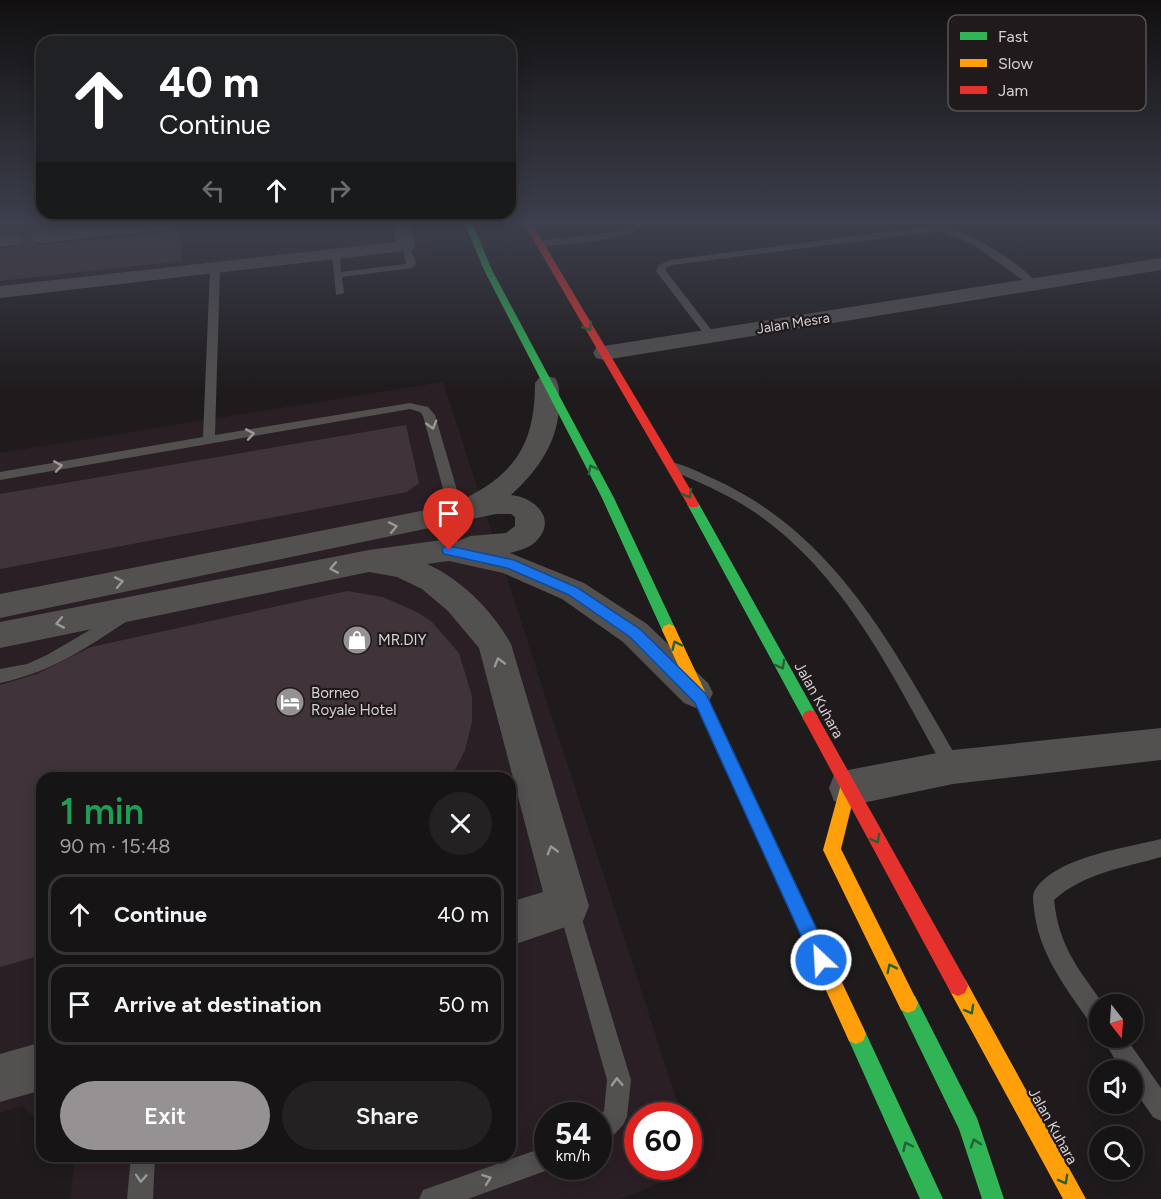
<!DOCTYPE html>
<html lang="en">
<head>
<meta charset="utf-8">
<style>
  :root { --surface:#171416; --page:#242123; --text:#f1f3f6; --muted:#9e9ea1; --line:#363335; --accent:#969293 }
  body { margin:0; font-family:Figtree,sans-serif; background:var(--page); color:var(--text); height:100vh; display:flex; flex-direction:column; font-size:22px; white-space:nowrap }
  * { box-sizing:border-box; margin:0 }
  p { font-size:20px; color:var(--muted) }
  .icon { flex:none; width:33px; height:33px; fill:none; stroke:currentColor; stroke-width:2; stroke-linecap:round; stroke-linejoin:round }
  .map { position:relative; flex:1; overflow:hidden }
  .details { position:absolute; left:36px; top:772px; width:480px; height:390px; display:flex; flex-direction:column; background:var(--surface); border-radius:18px; box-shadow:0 3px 15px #0003,0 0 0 2px var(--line) }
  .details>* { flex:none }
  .hud { position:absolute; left:36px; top:36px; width:480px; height:183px; border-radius:18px; box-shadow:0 3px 15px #0003,0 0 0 2px var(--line); background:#202124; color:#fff; overflow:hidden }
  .needle { width:39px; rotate:163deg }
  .tools { position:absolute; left:1089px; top:994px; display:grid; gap:12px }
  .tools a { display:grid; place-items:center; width:54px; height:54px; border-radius:50%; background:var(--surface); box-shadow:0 3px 15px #0003,0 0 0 2px var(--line); font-size:30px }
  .speed { position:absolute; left:534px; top:1102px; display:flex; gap:12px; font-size:30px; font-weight:700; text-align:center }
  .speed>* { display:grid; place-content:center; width:78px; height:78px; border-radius:50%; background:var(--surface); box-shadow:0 3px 15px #0003,0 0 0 2px var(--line); line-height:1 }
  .speed small { font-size:15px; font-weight:400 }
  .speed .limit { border:9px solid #d22; background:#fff; color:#111 }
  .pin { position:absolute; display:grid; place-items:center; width:51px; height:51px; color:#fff; margin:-62px -26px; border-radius:50% 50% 50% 0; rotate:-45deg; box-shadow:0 0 6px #0007 }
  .pin .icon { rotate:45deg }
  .me { position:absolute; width:66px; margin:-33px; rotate:335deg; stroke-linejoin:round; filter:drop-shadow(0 0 4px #0008) }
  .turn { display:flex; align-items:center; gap:21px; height:126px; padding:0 24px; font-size:27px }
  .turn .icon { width:78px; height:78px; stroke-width:2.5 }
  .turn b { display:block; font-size:42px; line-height:51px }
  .lanes { display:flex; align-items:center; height:57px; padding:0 24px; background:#0003; justify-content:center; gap:30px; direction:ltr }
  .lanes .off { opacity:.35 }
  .round { display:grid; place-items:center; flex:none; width:63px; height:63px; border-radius:32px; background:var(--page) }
  .head { display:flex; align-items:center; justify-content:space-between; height:102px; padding:0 24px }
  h1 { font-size:36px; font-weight:600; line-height:45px; color:#1e9e55 }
  .button { display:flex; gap:12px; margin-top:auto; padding:12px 24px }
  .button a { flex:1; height:69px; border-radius:36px; background:var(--accent); color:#fff; font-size:24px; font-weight:600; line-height:69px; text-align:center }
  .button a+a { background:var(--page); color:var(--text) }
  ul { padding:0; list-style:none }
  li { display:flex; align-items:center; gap:18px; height:81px; margin:0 12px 9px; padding:0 12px; border:3px solid var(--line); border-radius:18px }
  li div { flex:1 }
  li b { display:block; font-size:22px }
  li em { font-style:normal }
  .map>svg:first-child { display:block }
  .built { fill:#2a1f25; fill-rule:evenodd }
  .building { fill:#40343a }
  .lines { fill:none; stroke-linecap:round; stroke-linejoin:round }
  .street-tunnel { stroke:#3a3638; stroke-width:20; stroke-dasharray:20 10; stroke-linecap:butt }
  .lane { fill:#535050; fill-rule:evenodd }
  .street { fill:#535050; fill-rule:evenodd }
  .fast { fill:#30b455; fill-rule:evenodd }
  .slow { fill:#ff9f0a; fill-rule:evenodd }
  .jam { fill:#e5322d; fill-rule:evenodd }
  .oneway { stroke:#275f36 }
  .oneway2 { stroke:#9b9898 }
  .route { fill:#1a73e8; stroke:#114b97; stroke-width:1.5 }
  .labels { text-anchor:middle; stroke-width:4.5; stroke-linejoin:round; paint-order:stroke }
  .far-street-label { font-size:14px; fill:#d6d2d3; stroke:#201a1d }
  .poi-label { font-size:15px; fill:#d6d2d3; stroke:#201a1d; text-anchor:start }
  .street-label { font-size:15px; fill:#d6d2d3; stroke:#201a1d }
  .key { fill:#201a1d; stroke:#575154; stroke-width:1.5 }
  .key-label { font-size:16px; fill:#d6d2d3 }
</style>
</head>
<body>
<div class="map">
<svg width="1161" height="1199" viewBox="0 0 1161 1199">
  <rect width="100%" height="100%" fill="#1f1b1d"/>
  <path class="built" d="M0,222h427l7,26 -434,50z
    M443,382l239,734h-44v51h50l1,-30 10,31 -79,31h-550l5,-42 435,-1v-378h-468v344l-21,-16 -21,7v-660zM548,1116h50v51h-50z"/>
  <path class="building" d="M0,222h116l-83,9 -4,7 4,5 7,2 141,-15 1,31 -182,20v-32l21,-3 4,-5 -3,-7 -22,-1z
    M406,425l13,58 -12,9 -407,77v-75z
    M347,591l36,6 36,16 12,8 28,32 13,43v26l-7,28 -14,28h-409v177l-42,12v-282l37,-11 54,-27z"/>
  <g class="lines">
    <path class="street-tunnel" d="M14,240l26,-3"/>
    <path class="lane" d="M633,222h8l2,3c-10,16 -83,19 -104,22l-4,-3 4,-3 83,-10 12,-5z
      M940,225c34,9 74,34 99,59l-8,2 -57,-41 -34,-14 -268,34 -6,3v3l50,65 -5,3 -4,-1 -51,-67 3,-6 11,-5z
      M406,243l4,3 6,17 -4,5 -70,9 2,16 -8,2 -4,-42 8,2 1,17 65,-8 -4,-18z
      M215,265l5,3 -5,167 195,-32 18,4 7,8 29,99 -2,3 -5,2 -7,-5 -27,-98 -3,-4 -10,-3 -410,71v-8l203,-35 7,-169z
      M672,462c15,4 29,11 42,17 124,56 180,172 245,282l3,6 -3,6 -6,2 -6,-2c-51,-90 -97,-191 -183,-254 -29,-22 -63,-36 -96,-50l-2,-3 2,-3z
      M124,610l5,2 3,4 -3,4c-45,29 -75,51 -129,63v-14l27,-5 20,-9z
      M1161,839v18c-38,11 -77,16 -107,43 5,47 24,68 50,105h-4v24l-8,-3c-25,-37 -54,-72 -58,-118 -1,-6 -2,-13 1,-18 21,-33 90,-42 126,-51z
      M568,896l7,3 3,7 53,174 -4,37 -4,8 -16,17 -9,3v-29l6,-5 3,-31 -49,-174 3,-7z
      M1102,1038h24l35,50v33l-8,-4 -21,-30v-16h-10z
      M548,1146v21h8l-88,32h-49l4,-9z
      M131,1156h24l-2,43h-26z"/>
    <path class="street" d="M139,222h62l-3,4 -6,1 -152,16 -6,-2 -3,-4 3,-4 6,-2z
      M392,222h18l5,24 -2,4 -413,48v-12l396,-44z
      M14,234l7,2 2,4 -2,4 -21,3v-12z
      M1161,258v12l-557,90 -8,-2 -3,-5 3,-5 8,-2z
      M547,376l8,2c5,7 4,14 4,23 1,38 -20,69 -48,94 27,3 48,27 22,49 -7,5 -16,7 -23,9l74,30 63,41 61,59 5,10 -5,10 -12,5 -12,-5 -61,-61 -61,-43 -59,-26 -54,-12 -22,3c34,15 66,47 84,80l78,262 -6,15 -73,25v-44l33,-10 -64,-244 -31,-37 -26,-22 -25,-12 -28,-5 -369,76v-26l369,-72 80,-11 9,2 12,-5 36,-3 9,-7v-9l-4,-3h-15l-496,104v-24l451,-89c60,-27 84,-55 84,-122l4,-5z
      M1161,728v32l-208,24 -105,22 -14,-5 -5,-13 5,-13 14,-5 105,-20z
      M42,1042v48l-42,12v-48z"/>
    <path class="fast" d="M464,222h8l20,48 122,228 62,132 -2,4h-10l-2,-4 -60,-132 -118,-228z
      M693,500l6,4 116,208 3,5 -3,5 -5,2 -5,-2 -118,-218z
      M908,993l7,3 62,122 27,81h-22l-23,-70 -61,-126 3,-7z
      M856,1024l7,3 80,172h-23l-74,-165 3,-7z"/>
    <path class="slow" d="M669,624l5,2 2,4 187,397 3,7 -3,7 -7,3 -7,-3 -187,-411 2,-4z
      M848,780l6,3 2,5 -15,61 77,154 -3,7 -7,3 -7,-3 -78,-160 17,-62 2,-5z
      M958,976l7,3 121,220h-23l-112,-206 -3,-7 3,-7z"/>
    <path class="jam" d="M523,222h8l168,282 -2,3h-8z
      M810,710l5,2 150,267 3,7 -3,7 -7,3 -7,-3 -146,-271 -3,-5 3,-5z"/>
  </g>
  <defs><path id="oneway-chevron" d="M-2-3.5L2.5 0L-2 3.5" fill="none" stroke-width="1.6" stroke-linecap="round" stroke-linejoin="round" transform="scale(1.5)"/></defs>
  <g class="oneway">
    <use href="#oneway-chevron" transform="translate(588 327) rotate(59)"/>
    <use href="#oneway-chevron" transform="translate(592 469) rotate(-118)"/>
    <use href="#oneway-chevron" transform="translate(688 494) rotate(61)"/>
    <use href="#oneway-chevron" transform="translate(676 645) rotate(-115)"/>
    <use href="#oneway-chevron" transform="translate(781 665) rotate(61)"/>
    <use href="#oneway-chevron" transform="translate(876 839) rotate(61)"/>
    <use href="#oneway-chevron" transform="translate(891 968) rotate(-116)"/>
    <use href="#oneway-chevron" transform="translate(970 1010) rotate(61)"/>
    <use href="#oneway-chevron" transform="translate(975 1143) rotate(-108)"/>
    <use href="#oneway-chevron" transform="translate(907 1146) rotate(-115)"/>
    <use href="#oneway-chevron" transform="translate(1064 1180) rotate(61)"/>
  </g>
  <g class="oneway2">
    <use href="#oneway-chevron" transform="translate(432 425) rotate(74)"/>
    <use href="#oneway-chevron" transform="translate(250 434) rotate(-10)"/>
    <use href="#oneway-chevron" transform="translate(58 466) rotate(-10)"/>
    <use href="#oneway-chevron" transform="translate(393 527) rotate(-11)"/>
    <use href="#oneway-chevron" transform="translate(334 568) rotate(169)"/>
    <use href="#oneway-chevron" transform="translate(119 582) rotate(-11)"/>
    <use href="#oneway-chevron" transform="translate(60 623) rotate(169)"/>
    <use href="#oneway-chevron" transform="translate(499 662) rotate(-106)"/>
    <use href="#oneway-chevron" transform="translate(552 850) rotate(-106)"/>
    <use href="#oneway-chevron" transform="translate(617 1082) rotate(-93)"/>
    <use href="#oneway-chevron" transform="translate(141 1178) rotate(94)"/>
    <use href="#oneway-chevron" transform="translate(487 1179) rotate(-20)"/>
  </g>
  <linearGradient id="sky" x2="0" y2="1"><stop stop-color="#110f10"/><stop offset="0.57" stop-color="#3c3f4c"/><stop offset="1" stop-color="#3c3f4c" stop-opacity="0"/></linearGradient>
  <rect width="1161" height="390" fill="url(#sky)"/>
  <path class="route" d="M449,546l65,14 64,28 62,41 66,65 122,259 3,7 -3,6 -7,3 -6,-3 -120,-263 -65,-66 -61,-42 -62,-27 -63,-14 -2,-4 2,-3z"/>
  <defs>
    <g id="shop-disc" transform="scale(1.5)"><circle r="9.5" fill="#969293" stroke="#201a1d"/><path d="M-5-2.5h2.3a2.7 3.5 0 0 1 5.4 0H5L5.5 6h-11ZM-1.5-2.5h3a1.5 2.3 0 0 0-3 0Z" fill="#fff"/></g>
    <g id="hotel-disc" transform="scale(1.5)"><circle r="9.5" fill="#969293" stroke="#201a1d"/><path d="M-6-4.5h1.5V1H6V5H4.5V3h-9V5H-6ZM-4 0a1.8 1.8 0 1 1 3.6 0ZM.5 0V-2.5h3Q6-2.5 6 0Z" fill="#fff"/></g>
  </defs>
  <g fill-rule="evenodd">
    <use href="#shop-disc" x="357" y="640"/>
    <use href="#hotel-disc" x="290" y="702"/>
  </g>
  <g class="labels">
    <g class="far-street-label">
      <text transform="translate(793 323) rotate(-9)" y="5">Jalan Mesra</text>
    </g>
    <g class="poi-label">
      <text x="378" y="645">MR.DIY</text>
      <text x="311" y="698">Borneo<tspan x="311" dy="17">Royale Hotel</tspan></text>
    </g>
    <g class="street-label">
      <text transform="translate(819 700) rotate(61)" y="5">Jalan Kuhara</text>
      <text transform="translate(1053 1126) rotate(61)" y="5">Jalan Kuhara</text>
    </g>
  </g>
  <rect x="948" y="15" width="198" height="96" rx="9" class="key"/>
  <rect x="960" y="32" width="27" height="8" fill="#30b455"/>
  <rect x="960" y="59" width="27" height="8" fill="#ff9f0a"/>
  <rect x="960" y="86" width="27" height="8" fill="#e5322d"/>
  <g class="key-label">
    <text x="998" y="42">Fast</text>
    <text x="998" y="69">Slow</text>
    <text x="998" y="96">Jam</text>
  </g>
</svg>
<div class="tools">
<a><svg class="needle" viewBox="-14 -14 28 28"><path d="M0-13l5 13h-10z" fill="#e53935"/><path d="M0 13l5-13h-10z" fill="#9e9ea1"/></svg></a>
<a><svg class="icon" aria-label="sound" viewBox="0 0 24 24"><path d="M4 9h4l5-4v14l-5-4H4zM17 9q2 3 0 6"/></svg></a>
<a><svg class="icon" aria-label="search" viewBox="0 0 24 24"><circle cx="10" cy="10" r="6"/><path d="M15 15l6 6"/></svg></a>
</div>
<div class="speed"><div>54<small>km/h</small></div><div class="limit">60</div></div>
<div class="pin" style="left:449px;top:550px;background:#d93025"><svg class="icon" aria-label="arrive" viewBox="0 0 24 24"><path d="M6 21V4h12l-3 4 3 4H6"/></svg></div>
<svg class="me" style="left:821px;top:960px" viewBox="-20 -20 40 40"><circle r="17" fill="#1a73e8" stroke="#fff" stroke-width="3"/><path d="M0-11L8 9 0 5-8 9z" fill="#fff"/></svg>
<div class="hud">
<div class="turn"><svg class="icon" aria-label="ahead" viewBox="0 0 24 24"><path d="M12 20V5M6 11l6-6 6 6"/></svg><div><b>40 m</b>Continue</div></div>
<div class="lanes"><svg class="icon off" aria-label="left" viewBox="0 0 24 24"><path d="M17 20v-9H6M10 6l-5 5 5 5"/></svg><svg class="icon" aria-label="ahead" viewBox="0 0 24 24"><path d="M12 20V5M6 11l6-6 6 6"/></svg><svg class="icon off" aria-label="right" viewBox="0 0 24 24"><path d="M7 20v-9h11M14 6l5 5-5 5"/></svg></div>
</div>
<section class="details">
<div class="head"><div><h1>1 min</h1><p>90 m · 15:48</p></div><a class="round"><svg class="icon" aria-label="close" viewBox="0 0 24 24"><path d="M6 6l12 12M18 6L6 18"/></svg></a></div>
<ul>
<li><svg class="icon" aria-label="ahead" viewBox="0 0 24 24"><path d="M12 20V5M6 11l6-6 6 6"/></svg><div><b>Continue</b></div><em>40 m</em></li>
<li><svg class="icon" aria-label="arrive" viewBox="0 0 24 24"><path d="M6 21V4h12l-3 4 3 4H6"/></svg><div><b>Arrive at destination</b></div><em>50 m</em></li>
</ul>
<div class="button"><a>Exit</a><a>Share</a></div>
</section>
</div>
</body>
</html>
